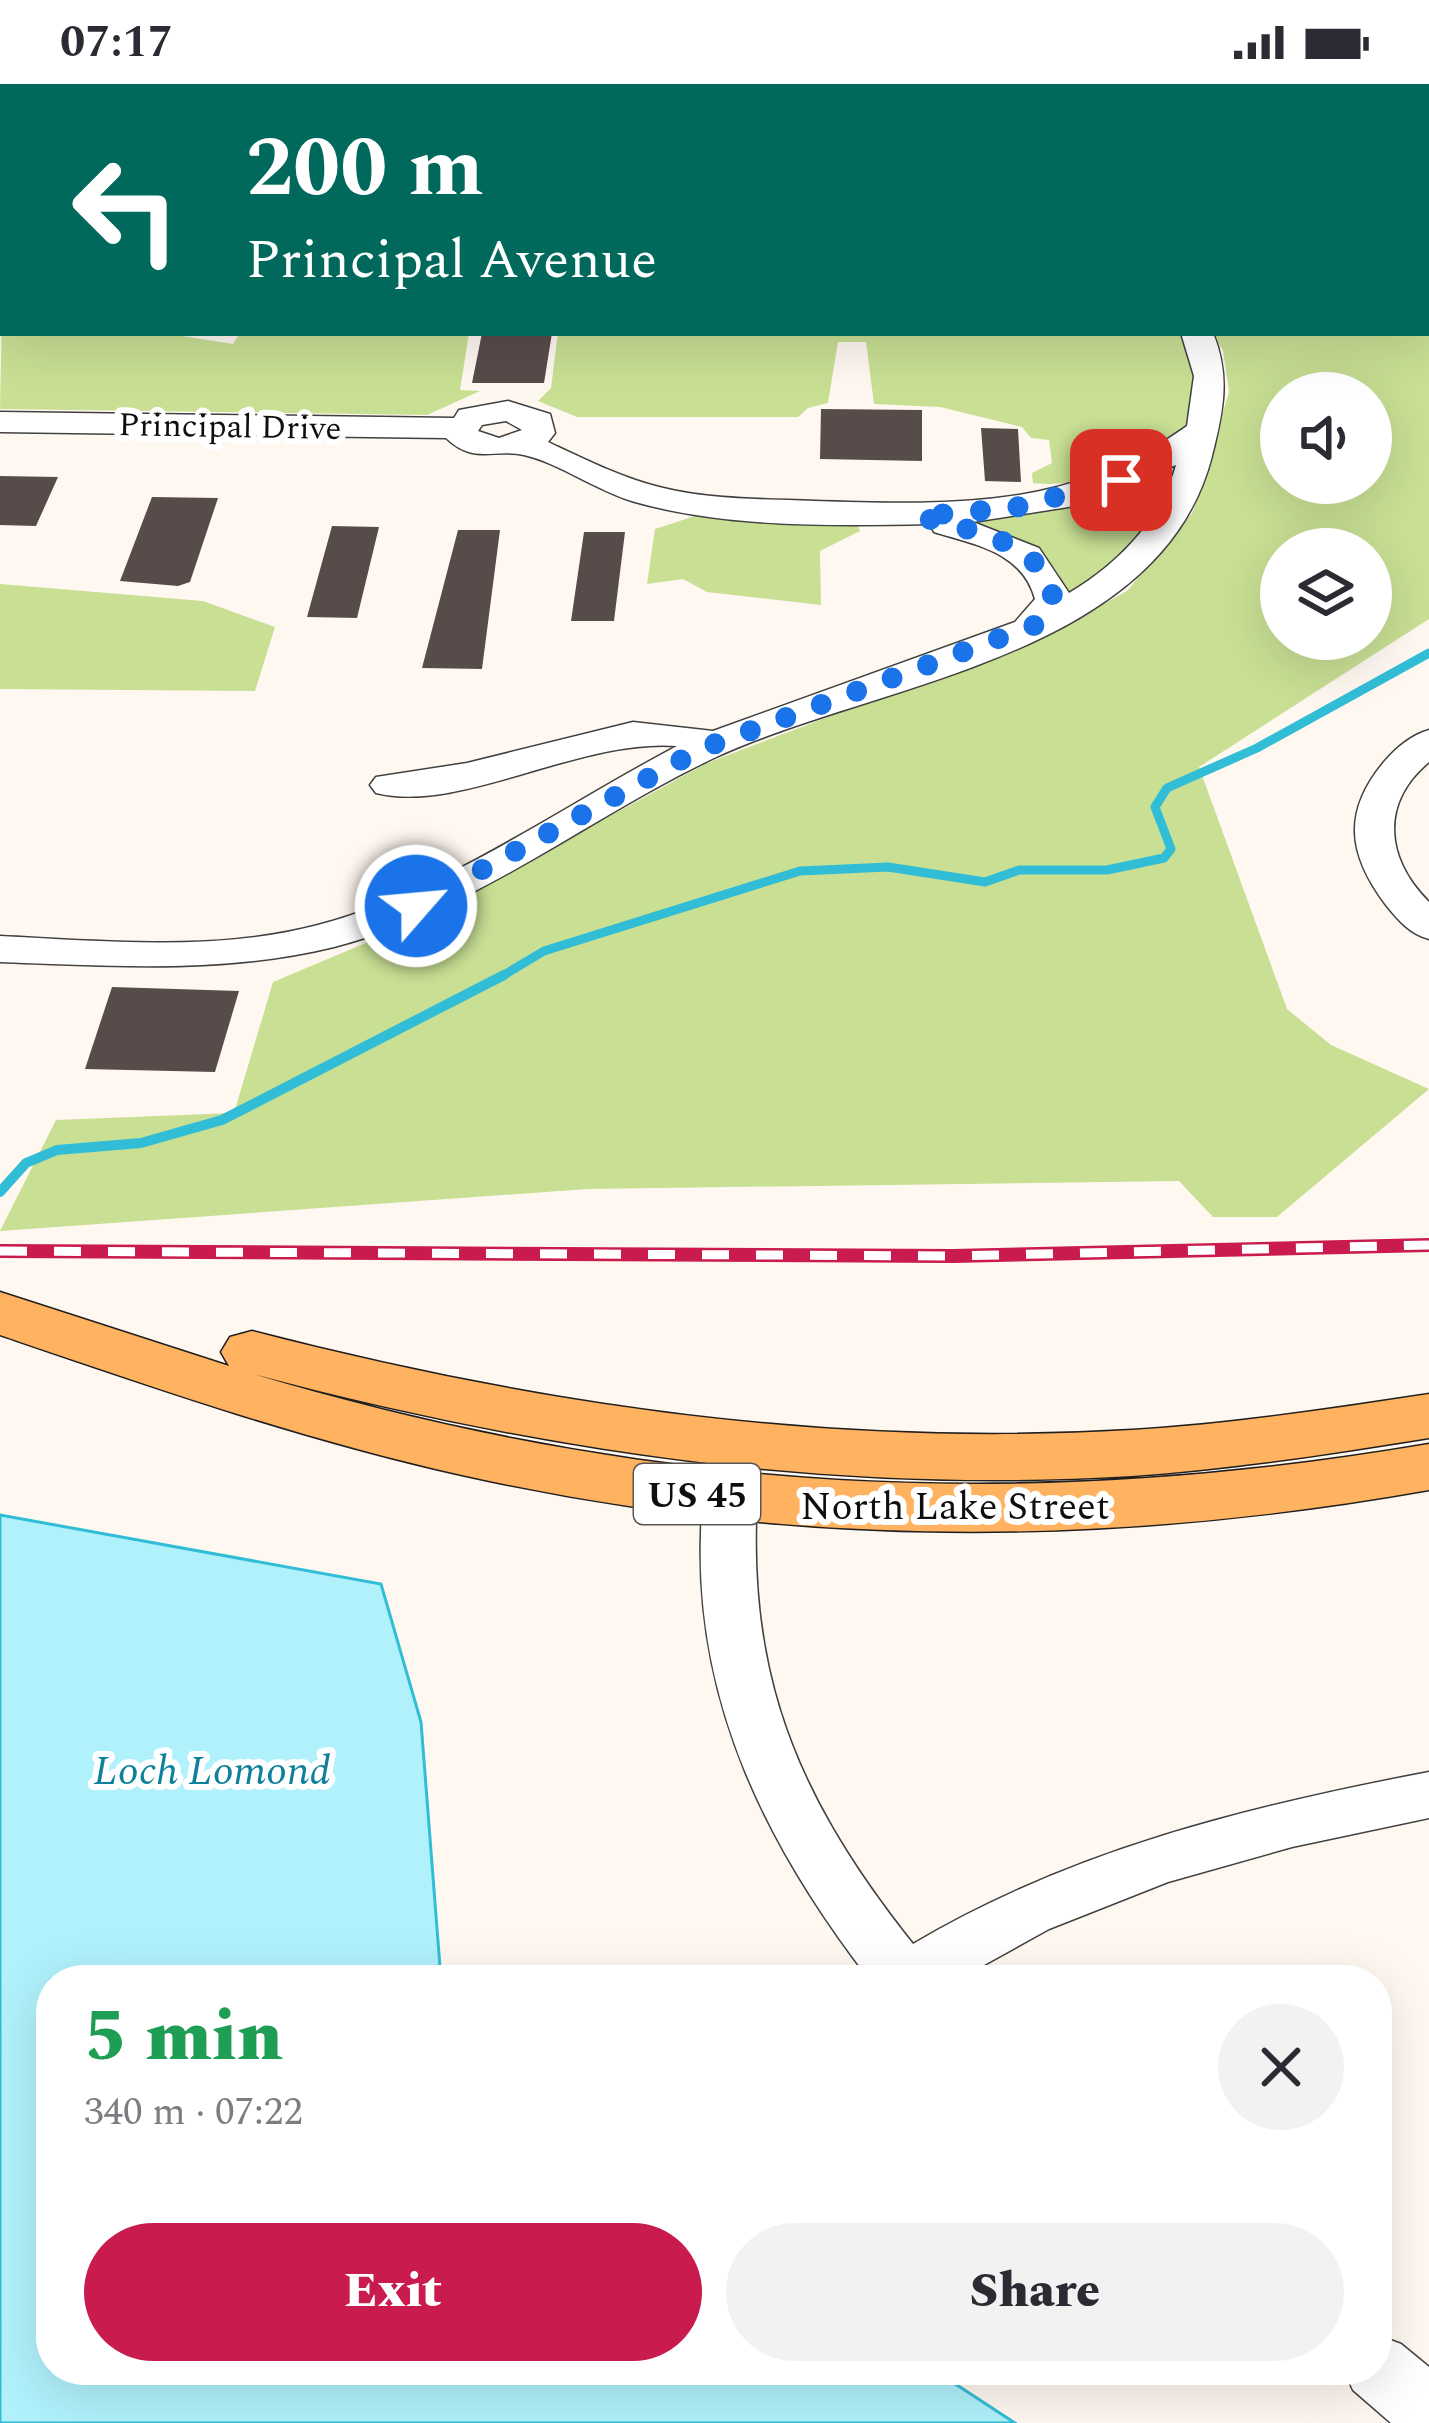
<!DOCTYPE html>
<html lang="en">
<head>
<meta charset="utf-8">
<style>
  :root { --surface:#fff; --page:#f2f2f3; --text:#2b2b33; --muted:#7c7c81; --accent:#c91b4e }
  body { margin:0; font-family:Spectral,serif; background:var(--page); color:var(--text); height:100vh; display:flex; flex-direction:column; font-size:45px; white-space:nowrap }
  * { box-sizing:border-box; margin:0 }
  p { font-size:39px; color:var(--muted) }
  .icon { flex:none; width:66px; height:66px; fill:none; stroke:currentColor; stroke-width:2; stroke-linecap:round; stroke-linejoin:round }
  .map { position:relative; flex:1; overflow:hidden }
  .panel { position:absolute; left:36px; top:1881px; width:1356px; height:420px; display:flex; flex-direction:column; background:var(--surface); border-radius:48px; box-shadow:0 12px 48px #0002 }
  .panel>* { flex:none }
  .guide { position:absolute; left:0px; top:0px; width:1431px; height:252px; box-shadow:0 12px 48px #0002; background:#00695c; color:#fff; overflow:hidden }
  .controls { position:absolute; left:1260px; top:288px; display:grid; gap:24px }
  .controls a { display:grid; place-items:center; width:132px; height:132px; border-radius:50%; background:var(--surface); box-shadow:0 12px 48px #0002; font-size:60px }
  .pin { position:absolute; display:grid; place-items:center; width:102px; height:102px; color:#fff; margin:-51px; border-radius:24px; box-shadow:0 6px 18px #0006 }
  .me { position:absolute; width:132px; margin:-66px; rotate:63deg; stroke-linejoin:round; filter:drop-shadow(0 0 9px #0008) }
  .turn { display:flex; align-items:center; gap:42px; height:252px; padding:0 48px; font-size:54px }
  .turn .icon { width:156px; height:156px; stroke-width:2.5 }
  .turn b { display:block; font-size:84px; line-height:102px }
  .round { display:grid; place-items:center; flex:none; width:126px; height:126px; border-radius:63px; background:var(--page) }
  .summary { display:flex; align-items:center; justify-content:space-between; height:204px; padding:0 48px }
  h1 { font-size:72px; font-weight:800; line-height:90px; color:#1e9e55 }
  .action { display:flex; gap:24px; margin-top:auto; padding:24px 48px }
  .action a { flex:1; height:138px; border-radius:72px; background:var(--accent); color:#fff; font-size:48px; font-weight:800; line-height:138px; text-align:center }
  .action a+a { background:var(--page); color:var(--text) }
  .status { display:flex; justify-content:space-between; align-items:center; height:84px; padding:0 60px; background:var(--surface); direction:ltr }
  .status svg { height:33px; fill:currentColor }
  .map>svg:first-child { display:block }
  .forest { fill:#c8df94; fill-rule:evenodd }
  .water { fill:#b0f1fb; stroke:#32bdd7; stroke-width:3 }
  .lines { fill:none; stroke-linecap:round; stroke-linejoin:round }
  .stream-far1 { stroke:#32bdd7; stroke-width:9 }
  .stream { stroke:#32bdd7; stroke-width:10 }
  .building { fill:#584c4a }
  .minor-casing { stroke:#414141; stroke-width:3 }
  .major-casing { stroke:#1f1f1f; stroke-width:3 }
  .minor { fill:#fff; fill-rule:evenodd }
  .major { fill:#ffb260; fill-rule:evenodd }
  .rail-casing { stroke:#c91b4e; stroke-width:14 }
  .rail { stroke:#fff; stroke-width:9; stroke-dasharray:27; stroke-linecap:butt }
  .route { stroke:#1a73e8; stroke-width:21; stroke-dasharray:0 37.8 }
  .labels { text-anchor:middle; stroke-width:12; stroke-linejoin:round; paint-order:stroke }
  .far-street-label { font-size:33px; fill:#0e0e0e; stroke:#fff }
  .shield { fill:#fff; stroke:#565656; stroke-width:3 }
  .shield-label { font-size:36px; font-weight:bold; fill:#0e0e0e }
  .street-label { font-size:39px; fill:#0e0e0e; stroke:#fff }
  .water-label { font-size:42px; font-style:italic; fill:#0e809b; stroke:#fff }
</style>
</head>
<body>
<div class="status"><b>07:17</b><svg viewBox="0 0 49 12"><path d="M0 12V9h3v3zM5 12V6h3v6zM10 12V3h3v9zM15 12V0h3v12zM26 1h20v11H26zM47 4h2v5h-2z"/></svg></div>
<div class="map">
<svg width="1429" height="2339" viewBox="0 0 1429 2339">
  <rect width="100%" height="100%" fill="#fff8f0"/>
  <path class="forest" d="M1055,0h374v535l-230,148 88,242 44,36 98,44 -152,128h-64l-34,-36 -592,8 -587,42 56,-111 178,-7 39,-131 145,-61 289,-158 345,-131 75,-41 66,-79 36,-120 -6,-42 -12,-17h217v-246zM1281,309h90v90h-90zM1281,465h90v90h-90z
    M3,181v68h160l70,11 7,-11h229l-9,57 20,1 -53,24 -427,-6z
    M558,249h623l18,32 -7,61c-49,31 -99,64 -159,57l-1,-10 20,-10 -3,-23 -18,-2 -9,-11 -82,-20 -66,-3 -8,-62h-28l-10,61 -20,5 -10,9h-221l-39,-16 13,-13z
    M1182,371l-12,49 -60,68 -42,23c-19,-55 -61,-59 -112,-75l148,-27 51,5z
    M701,430l156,9 3,8 -40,20 1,54 -114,-13 -24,-13 -36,5 8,-55z
    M0,500l203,17 72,26 -20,64 -255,-2z"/>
  <path class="water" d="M0,0h991l11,3h-999l-3,77z
    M0,1431l381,69 40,138 20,258h-390v390h883l81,53h-1015z"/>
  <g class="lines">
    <path class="stream-far1" d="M499,894l45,-27 256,-80 88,-4 97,15 34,-12h88l57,-12 7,-9 -16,-42 12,-19 90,-40 172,-95"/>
    <path class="stream" d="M0,1108l26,-29 31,-13 84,-7 81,-23 282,-145"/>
  </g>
  <path class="building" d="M482,249h70l-8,50h-72z
    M821,325l101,1v51l-102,-2z
    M981,344l37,1 3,53 -36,-1z
    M0,392l58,1 -22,49 -36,-1z
    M152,413l66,1 -28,84 -12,4 -58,-5z
    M332,442l47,1 -22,91 -50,-1z
    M458,446h42l-18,139 -60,-1z
    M584,448h41l-11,89h-43z
    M112,903l127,4 -24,81 -130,-3z"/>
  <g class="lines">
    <g class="minor-casing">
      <path id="minor" d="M1027,0h26l1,3h-26z
        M1181,249h32c18,44 10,79 -1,123 -52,203 -336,226 -498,302 -128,61 -240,153 -380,189 -110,27 -222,19 -334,15v-26c104,5 216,16 318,-11 130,-35 241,-117 359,-179 -98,-8 -216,68 -301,47l-6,-8 6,-8 91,-14 166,-41 80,9 302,-109 20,-23c-13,-47 -59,-54 -101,-67l-4,-8c-96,2 -203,4 -295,-22 -38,-11 -76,-39 -111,-47 -30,-7 -50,10 -78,-17l-446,-6v-20l454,6 5,-8 49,-9 42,13 5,19 -7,9c36,17 72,35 111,45 51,13 105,12 156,14 138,4 255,9 372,-75l7,-50zM506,337l16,9 -23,8 -21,-7 4,-6zM1176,381c-15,55 -58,99 -107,128l-30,-45 -66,-26 108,-17z
        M1429,646v32c-49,41 -44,96 0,140v37c-19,-5 -31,-19 -43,-34 -38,-50 -44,-93 -2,-143 12,-14 27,-27 45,-32z
        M735,1345l18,5 8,13c-22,207 24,336 152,497 158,-94 337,-138 516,-172v46l-137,29 -124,35 -119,47 -92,51h-87c-102,-132 -175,-276 -169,-447 1,-31 0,-71 16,-99z
        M1377,2251l24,9 28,23v56h-38l-38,-33 -9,-20h33z"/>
    </g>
    <g class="major-casing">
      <path id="major" d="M0,1208l229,74 -8,-14 9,-15 22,-6c289,75 580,117 880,99 100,-6 198,-21 297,-36v44c-99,16 -197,31 -297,38 -300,18 -590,-25 -879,-102 398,119 767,140 1176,70v46c-328,58 -641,58 -967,-15 -157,-35 -310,-88 -462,-140z"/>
    </g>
    <use href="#minor" class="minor"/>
    <use href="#major" class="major"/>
    <g class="rail-casing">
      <path id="rail" d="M0,1167l953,5 476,-11"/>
    </g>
    <use href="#rail" class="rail"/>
  </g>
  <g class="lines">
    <path class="route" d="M416,822l285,-157 337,-125 15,-26c-11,-59 -84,-67 -135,-82l95,-8 108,-28"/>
  </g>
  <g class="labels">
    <g class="far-street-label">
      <text transform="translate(230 341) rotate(1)" y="12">Principal Drive</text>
    </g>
    <rect class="shield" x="634" y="1380" width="126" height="60" rx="9"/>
    <g class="shield-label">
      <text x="697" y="1423">US 45</text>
    </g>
    <g class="street-label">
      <text x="955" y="1435">North Lake Street</text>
    </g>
    <g class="water-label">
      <text x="212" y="1700">Loch Lomond</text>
    </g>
  </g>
</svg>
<div class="controls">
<a><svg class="icon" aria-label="sound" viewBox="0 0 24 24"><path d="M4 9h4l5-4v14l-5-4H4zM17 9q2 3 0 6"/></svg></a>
<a><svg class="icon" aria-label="layers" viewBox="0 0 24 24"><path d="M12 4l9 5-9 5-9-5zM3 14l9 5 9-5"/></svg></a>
</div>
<div class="pin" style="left:1121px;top:396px;background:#d93025"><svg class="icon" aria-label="arrive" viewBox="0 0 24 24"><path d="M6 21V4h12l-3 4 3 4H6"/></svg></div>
<svg class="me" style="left:416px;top:822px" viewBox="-20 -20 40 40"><circle r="17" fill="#1a73e8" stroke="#fff" stroke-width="3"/><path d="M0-11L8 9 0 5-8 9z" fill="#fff"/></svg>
<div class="guide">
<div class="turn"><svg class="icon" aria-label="left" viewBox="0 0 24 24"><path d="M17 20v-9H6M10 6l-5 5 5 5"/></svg><div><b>200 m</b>Principal Avenue</div></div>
</div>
<section class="panel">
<div class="summary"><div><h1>5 min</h1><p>340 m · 07:22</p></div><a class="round"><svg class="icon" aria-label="close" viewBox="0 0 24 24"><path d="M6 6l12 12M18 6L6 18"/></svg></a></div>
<div class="action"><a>Exit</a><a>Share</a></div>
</section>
</div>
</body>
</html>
